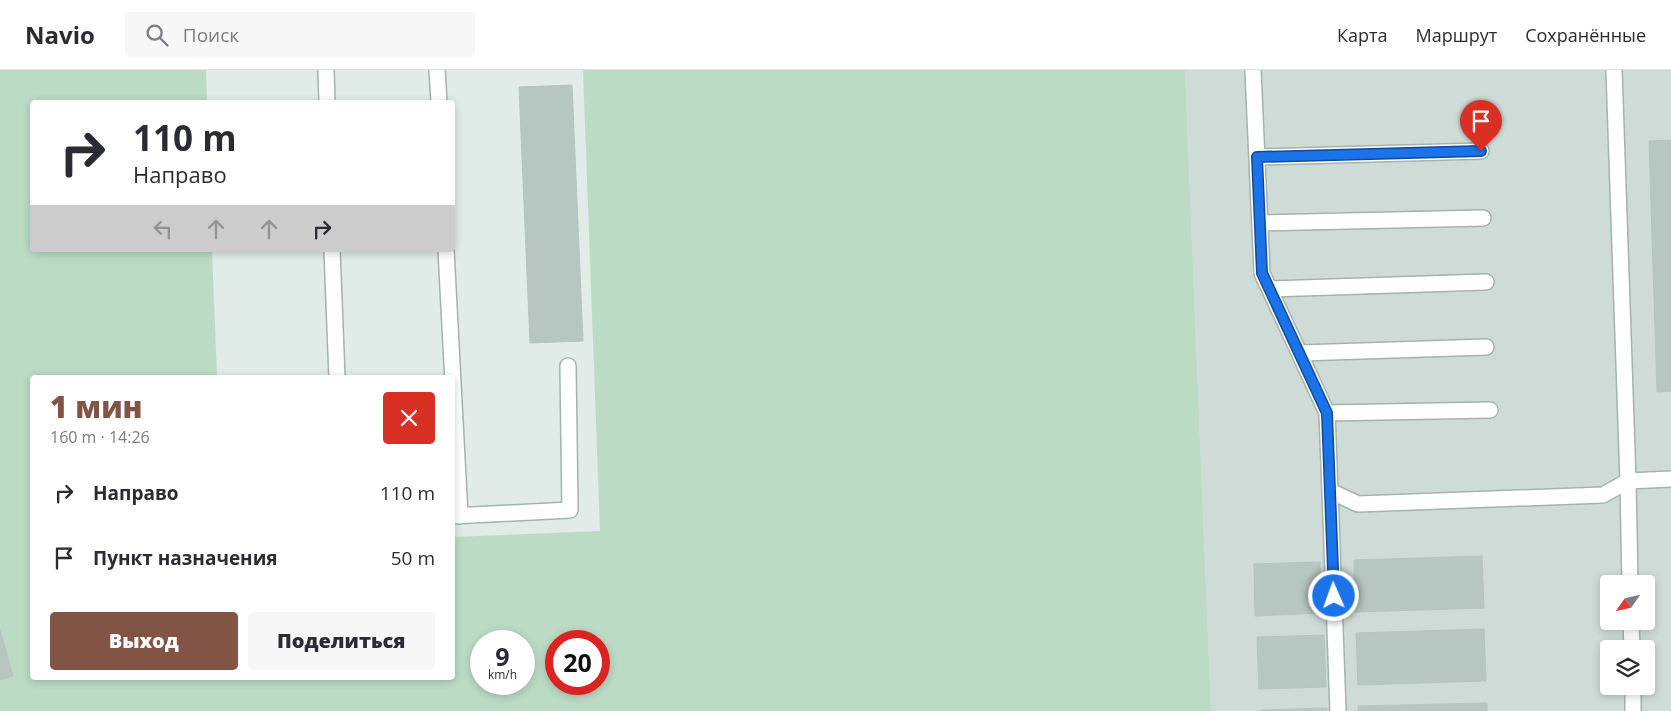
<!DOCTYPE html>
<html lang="ru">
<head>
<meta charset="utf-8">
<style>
  :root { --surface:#fff; --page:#f7f7f7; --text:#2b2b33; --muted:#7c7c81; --line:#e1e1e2; --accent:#825446 }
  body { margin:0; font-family:"Open Sans",sans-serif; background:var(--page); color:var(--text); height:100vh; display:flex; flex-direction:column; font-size:19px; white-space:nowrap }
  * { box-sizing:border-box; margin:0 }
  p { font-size:16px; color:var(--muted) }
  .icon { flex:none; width:28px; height:28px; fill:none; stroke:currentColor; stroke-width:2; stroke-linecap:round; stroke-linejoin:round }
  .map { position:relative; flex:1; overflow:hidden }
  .drawer { position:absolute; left:30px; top:305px; width:425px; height:305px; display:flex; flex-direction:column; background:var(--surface); border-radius:5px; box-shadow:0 2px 8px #0003 }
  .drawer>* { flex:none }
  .guide { position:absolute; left:30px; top:30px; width:425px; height:152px; border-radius:5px; box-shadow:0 2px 8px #0003; background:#fff; color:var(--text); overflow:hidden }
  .needle { width:32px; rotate:236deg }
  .controls { position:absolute; left:1600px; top:505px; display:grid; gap:10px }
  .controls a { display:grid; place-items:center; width:55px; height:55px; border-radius:5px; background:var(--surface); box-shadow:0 2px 8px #0003; font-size:25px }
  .speed { position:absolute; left:470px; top:560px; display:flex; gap:10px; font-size:25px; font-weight:700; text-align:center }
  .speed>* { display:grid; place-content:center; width:65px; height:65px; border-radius:50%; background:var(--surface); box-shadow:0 2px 8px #0003; line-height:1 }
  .speed small { font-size:12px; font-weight:400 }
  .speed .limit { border:8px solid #d22; background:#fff; color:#111 }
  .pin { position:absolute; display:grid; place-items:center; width:42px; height:42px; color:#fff; margin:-51px -21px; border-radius:50% 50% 50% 0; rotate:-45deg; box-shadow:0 0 5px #0007 }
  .pin .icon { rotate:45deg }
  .me { position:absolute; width:55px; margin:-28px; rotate:358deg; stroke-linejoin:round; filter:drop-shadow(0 0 4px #0008) }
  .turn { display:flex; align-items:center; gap:18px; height:105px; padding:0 20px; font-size:22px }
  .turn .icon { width:65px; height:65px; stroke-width:2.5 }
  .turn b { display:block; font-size:35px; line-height:42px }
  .lanes { display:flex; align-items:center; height:48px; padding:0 20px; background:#0003; justify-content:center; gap:25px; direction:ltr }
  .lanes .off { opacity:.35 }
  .round { display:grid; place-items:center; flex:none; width:52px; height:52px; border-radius:5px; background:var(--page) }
  .summary { display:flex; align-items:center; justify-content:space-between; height:85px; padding:0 20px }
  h1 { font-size:30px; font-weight:800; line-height:38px; color:var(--accent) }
  .button { display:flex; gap:10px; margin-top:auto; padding:10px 20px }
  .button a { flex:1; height:58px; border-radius:5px; background:var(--accent); color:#fff; font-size:20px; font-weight:800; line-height:58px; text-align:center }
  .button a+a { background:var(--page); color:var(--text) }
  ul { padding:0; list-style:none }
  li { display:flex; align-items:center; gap:15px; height:65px; padding:0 20px }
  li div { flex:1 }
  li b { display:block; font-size:19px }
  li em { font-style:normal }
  header { display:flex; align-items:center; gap:30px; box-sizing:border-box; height:70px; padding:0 25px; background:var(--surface); border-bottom:1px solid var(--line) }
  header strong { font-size:24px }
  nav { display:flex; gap:28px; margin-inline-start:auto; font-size:18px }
  .search { width:350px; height:45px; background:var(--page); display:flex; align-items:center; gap:12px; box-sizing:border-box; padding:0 18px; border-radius:5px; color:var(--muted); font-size:19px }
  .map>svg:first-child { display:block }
  .built { fill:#cfdbd6; fill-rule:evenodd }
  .green { fill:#bbdbc5; fill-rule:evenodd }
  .building { fill:#b7c6c0; stroke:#b4c4be }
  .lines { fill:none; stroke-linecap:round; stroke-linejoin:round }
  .service-casing { stroke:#a4b3ae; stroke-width:18 }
  .service { stroke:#fff; stroke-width:15 }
  .route-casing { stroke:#114b97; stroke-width:12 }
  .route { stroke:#1a73e8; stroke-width:9 }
</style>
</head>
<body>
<header>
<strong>Navio</strong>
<div class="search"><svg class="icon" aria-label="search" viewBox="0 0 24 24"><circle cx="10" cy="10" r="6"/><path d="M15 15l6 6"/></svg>Поиск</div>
<nav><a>Карта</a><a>Маршрут</a><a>Сохранённые</a></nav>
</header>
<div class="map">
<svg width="1671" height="641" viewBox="0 0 1671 641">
  <rect width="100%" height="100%" fill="#e1ebe7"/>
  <path class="built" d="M1185,0h486v641h-460zM1609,514h37v37h-37zM1609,579h37v37h-37z"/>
  <path class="green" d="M0,0h206l1,32h-175v148h180l5,127 -185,1v300h420l1,-141 147,-6 -17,-461h602l26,641h-1211zM481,571h43v43h-43zM556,571h43v43h-43z"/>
  <path class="building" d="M572,15l11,256 -53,2 -11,-256z
    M1671,70v251l-14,1 -8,-251z
    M1482,486l2,52 -129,4 -1,-52z
    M1320,492l2,51 -67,3 -1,-52z
    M1484,559l2,52 -128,4 -2,-52z
    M0,560l13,46 -13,4z
    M1324,565l2,52 -67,2 -2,-52z
    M1487,633v8h-129v-5z
    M1327,638v3h-66v-1z"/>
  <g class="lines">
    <g class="service-casing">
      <path id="service" d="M326,0l1,32
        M437,0l2,32
        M1253,0l9,203 65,140 3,78
        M1614,0l14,411 43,-2
        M1257,87l224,-6
        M1260,153l223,-5
        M332,180l5,128
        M446,180l14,266
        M1270,219l216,-7
        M1300,283l186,-6
        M1327,343l163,-3
        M452,446l118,-6 -2,-144
        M1631,551l1,28
        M1633,616v25
        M1338,641l-8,-220 28,13 245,-9 25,-14 2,103"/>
    </g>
    <use href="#service" class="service"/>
  </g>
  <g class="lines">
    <g class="route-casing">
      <path id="route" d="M1334,526l-7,-183 -65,-140 -5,-116 224,-6"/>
    </g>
    <use href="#route" class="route"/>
  </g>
</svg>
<div class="controls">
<a><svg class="needle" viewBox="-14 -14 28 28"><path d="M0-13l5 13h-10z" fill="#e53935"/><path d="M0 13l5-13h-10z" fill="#7c7c81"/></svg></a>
<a><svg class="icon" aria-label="layers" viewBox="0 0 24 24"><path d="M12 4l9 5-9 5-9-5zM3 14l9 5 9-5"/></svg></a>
</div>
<div class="speed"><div>9<small>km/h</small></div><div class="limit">20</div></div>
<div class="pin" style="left:1481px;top:81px;background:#d93025"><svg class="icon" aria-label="arrive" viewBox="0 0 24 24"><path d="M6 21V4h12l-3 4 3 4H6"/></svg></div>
<svg class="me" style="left:1334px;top:526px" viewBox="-20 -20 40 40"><circle r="17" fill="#1a73e8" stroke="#fff" stroke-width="3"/><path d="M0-11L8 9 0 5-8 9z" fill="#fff"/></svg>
<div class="guide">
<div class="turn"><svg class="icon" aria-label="right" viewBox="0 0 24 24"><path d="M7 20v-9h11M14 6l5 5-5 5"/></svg><div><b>110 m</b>Направо</div></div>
<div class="lanes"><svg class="icon off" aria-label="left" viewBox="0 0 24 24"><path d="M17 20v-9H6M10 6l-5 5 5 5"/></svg><svg class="icon off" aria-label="ahead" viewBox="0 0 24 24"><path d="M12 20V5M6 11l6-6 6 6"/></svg><svg class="icon off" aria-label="ahead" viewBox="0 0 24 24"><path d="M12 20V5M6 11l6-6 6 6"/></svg><svg class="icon" aria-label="right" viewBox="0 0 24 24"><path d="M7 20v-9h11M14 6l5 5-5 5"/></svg></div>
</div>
<section class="drawer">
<div class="summary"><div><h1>1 мин</h1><p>160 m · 14:26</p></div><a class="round" style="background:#d93025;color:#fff"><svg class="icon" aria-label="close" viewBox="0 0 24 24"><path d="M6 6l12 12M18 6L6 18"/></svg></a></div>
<ul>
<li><svg class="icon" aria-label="right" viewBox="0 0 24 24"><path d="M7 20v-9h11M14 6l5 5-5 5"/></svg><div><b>Направо</b></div><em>110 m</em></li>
<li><svg class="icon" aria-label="arrive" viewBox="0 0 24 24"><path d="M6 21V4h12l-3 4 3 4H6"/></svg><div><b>Пункт назначения</b></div><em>50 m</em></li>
</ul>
<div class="button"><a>Выход</a><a>Поделиться</a></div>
</section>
</div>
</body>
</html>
